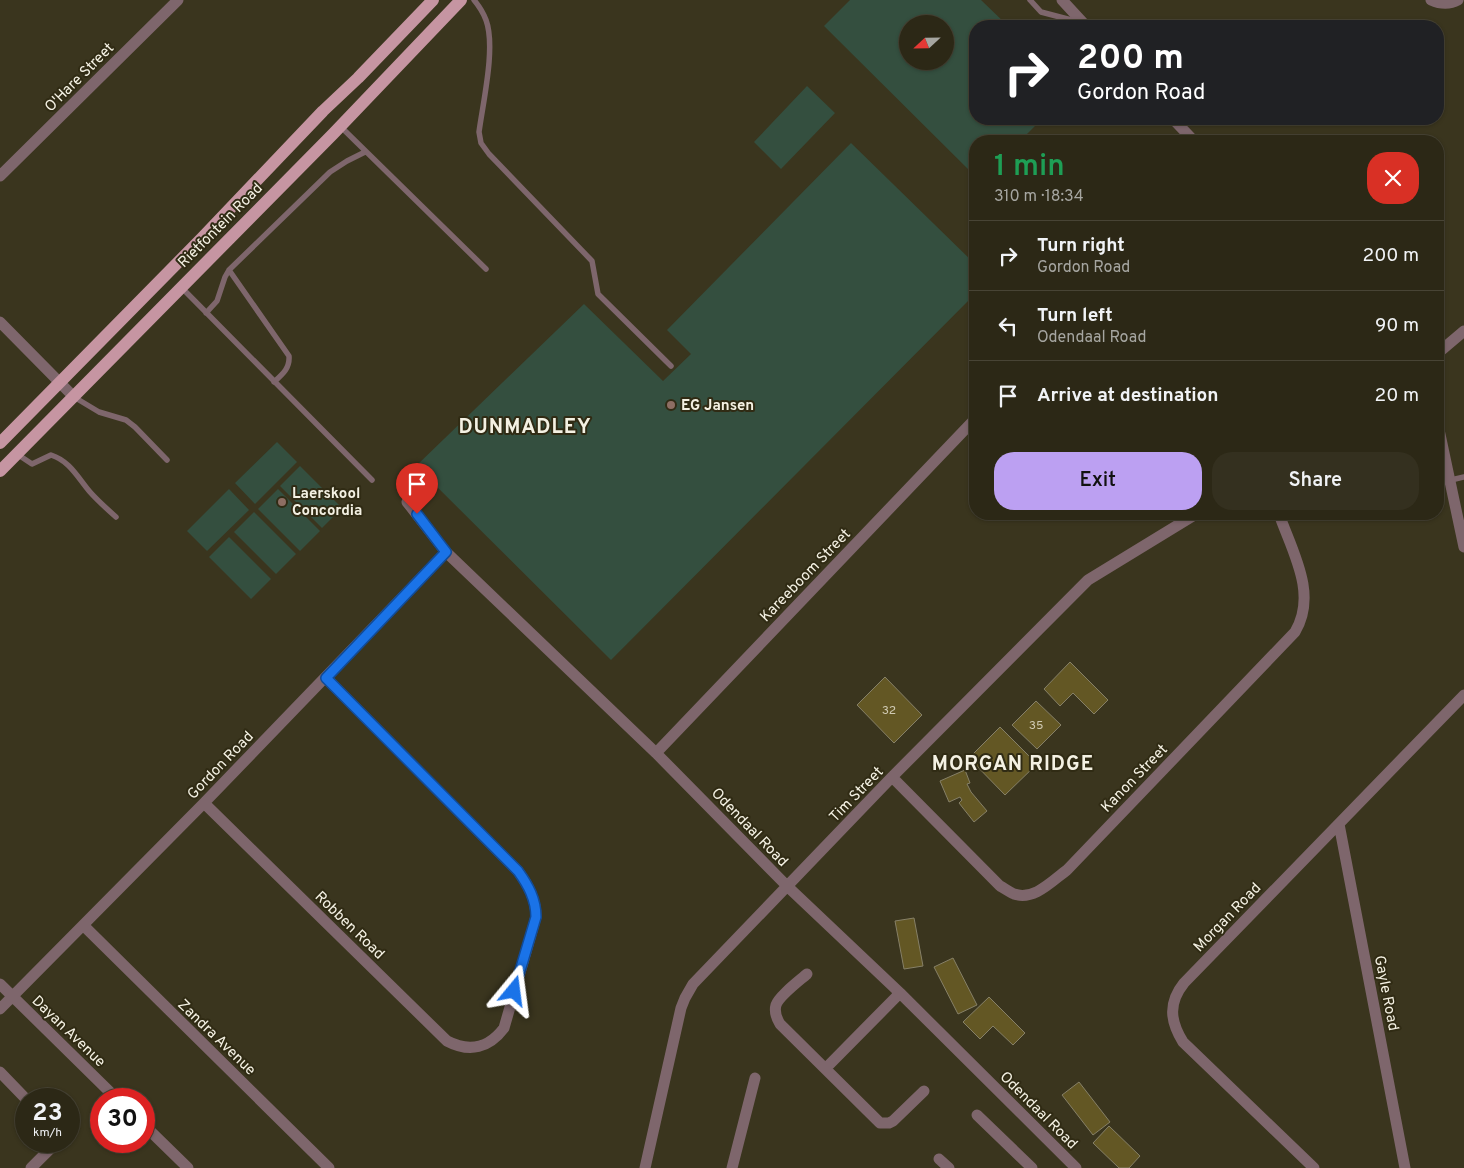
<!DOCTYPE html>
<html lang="en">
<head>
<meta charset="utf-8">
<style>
  :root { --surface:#2c2816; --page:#34301f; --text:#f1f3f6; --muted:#a6a6a1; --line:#484435; --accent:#bca0f2 }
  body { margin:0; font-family:Overpass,sans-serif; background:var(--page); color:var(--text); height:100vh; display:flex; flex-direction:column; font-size:19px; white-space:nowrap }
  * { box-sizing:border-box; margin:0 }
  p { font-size:16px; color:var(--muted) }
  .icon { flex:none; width:28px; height:28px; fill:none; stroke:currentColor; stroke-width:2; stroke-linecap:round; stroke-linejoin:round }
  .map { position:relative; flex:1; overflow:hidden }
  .sheet { position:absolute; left:969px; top:135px; width:475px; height:385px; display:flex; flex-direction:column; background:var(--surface); border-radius:20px; box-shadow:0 1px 4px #0004,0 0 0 1px var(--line) }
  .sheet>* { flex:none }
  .top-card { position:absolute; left:969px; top:20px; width:475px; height:105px; border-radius:20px; box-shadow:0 1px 4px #0004,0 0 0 1px var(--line); background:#202124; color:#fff; overflow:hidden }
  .needle { width:32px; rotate:248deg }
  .fabs { position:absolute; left:899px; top:15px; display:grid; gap:10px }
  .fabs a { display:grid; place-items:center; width:55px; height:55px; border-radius:50%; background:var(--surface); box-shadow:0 1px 4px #0004,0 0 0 1px var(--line); font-size:25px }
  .speed { position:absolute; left:15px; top:1088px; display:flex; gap:10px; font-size:25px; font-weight:700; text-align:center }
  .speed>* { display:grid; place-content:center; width:65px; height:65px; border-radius:50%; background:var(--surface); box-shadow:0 1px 4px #0004,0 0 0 1px var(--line); line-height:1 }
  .speed small { font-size:12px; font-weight:400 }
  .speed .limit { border:8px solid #d22; background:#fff; color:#111 }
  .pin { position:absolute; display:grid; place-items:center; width:42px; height:42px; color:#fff; margin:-51px -21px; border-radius:50% 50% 50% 0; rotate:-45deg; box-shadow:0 0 5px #0007 }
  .pin .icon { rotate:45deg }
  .me { position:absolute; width:55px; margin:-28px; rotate:16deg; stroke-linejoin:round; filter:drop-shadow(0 0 4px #0008) }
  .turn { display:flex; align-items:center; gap:18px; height:105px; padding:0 25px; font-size:22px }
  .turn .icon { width:65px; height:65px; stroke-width:2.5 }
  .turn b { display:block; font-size:35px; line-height:42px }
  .round { display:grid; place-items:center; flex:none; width:52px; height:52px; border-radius:20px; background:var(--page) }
  .summary { display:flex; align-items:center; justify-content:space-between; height:85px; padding:0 25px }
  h1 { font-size:30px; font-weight:600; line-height:38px; color:#1e9e55 }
  .button { display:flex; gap:10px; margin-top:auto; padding:10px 25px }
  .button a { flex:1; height:58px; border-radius:20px; background:var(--accent); color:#111; font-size:20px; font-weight:600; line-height:58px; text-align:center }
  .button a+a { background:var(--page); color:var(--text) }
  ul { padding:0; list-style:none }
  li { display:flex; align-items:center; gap:15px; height:70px; padding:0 25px; border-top:1px solid var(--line) }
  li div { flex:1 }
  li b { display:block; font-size:19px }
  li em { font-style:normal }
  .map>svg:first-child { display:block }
  .green { fill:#344f3f; fill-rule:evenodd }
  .building { fill:#635724; stroke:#868067 }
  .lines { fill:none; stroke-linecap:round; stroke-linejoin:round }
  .lane { stroke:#7e666c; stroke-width:5.5 }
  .street { stroke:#7e666c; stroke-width:11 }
  .primary { stroke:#c695a2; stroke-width:12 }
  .route-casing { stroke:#114b97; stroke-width:12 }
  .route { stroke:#1a73e8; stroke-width:9 }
  .education-dot { fill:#8d6e63; stroke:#302b14; stroke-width:2 }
  .labels { text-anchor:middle; stroke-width:4; stroke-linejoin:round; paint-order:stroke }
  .number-label { font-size:12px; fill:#d0cab3 }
  .street-label { font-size:15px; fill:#f4f1e3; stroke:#302b14 }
  .poi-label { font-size:15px; font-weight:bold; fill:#f4f1e3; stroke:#302b14; text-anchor:start }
  .district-label { font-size:20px; font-weight:bold; letter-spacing:1px; fill:#f4f1e3; stroke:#302b14 }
</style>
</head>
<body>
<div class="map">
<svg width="1464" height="1168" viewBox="0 0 1464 1168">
  <rect width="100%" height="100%" fill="#3a351e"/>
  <path class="green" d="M850,0h131l27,26h-33v93h67l-22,22h-45v35l-151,-150zM908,24h37v37h-37z
    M807,86l28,27 -54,56 -27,-27z
    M851,143l124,121v30l-364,366 -195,-194 168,-162 79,77 28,-27 -24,-24z
    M277,442l20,20 -42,42 -20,-21z
    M300,466l42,42 -20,20 -42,-42z
    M229,489l20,21 -42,41 -20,-20z
    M278,489l42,42 -20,20 -42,-42z
    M254,512l42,42 -20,20 -42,-42z
    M229,537l42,42 -20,20 -42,-42z"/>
  <path class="building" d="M1070,662l38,38 -14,14 -21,-21 -13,13 -16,-17z
    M885,677l37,38 -28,28 -37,-38z
    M1036,701l25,24 -24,24 -25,-24z
    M1000,727l37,37 -32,31 -36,-37z
    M965,770l5,13 -3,1 4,8 16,19 -13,11 -15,-19 3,-3 -2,-3 -11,5 -9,-21z
    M914,918l9,48 -19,3 -9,-48z
    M953,958l24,47 -19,9 -24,-47z
    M989,997l36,36 -12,12 -20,-19 -13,13 -17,-17z
    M1079,1082l31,40 -17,13 -31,-40z
    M1109,1126l31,30 -11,12h-10l-26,-25z"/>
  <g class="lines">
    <path class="lane" d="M474,0c5,6 9,12 12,20 10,27 -3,82 -7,112l2,11 8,11 103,107 6,33 73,72
      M1030,0l11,12 38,10
      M340,126l146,143
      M229,270l60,86c1,12 -6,18 -15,26
      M181,287l191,193
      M206,313l11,-12 8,-24 4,-7 101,-98 17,-11 18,-9
      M74,397l25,15 27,8 9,7 32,33
      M17,454l15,10 19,-9c19,6 27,23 39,37 8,9 17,17 26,25
      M1451,480l13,-3"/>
    <path class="street" d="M1062,0l24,26
      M1431,0c9,4 18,5 27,0
      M1173,119l21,22
      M0,176l178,-176
      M0,322l74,75
      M1438,353l26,-22
      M1438,425l26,122
      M407,502l39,50 210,201 131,133 113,107 176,175
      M656,753l319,-334
      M892,777l108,109c4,2 9,6 14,8 20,7 38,-13 53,-24l228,-238c23,-38 -3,-81 -16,-118
      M204,803l243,238c23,12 42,7 57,-13l32,-111c0,-18 -8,-32 -18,-46l-192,-193
      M1339,824l66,344
      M84,926l245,242
      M807,974c-8,7 -28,22 -31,31 -2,7 1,14 4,19l100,99h9l4,-2 31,-30
      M0,984l117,115
      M0,1009l204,-206 242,-251
      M826,1068l74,-75
      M0,1072l26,27
      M977,1115l55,53
      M144,1125l44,43
      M939,1159l10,9
      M31,1168l23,-23 1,-4
      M645,1168l36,-160 4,-10 8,-14 199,-207 196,-197 108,-66
      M732,1168l23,-90
      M1314,1168l-131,-126c-13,-21 -15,-39 1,-59l280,-288"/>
    <path class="primary" d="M0,443l202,-205 121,-127 35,-33 75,-78
      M0,471l333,-337 128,-134"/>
  </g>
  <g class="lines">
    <g class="route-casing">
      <path id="route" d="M417,514l29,38 -120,126 192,193c10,14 18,28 18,46l-22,74"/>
    </g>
    <use href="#route" class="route"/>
  </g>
  <g class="education-dot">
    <circle cx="671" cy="405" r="5"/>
    <circle cx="282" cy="502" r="5"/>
  </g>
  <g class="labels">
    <g class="number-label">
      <text x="889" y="714">32</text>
      <text x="1036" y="729">35</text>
    </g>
    <g class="street-label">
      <text transform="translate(79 77) rotate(-45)" y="5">O'Hare Street</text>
      <text transform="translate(220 225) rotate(-45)" y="5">Rietfontein Road</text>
      <text transform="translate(805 575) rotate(-46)" y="5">Kareeboom Street</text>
      <text transform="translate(220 765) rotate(-46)" y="5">Gordon Road</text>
      <text transform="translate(1134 778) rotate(-46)" y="5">Kanon Street</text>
      <text transform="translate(856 794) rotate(-46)" y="5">Tim Street</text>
      <text transform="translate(750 827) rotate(46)" y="5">Odendaal Road</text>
      <text transform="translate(1227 917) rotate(-46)" y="5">Morgan Road</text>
      <text transform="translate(350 925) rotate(44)" y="5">Robben Road</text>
      <text transform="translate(1387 993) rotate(79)" y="5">Gayle Road</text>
      <text transform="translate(69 1031) rotate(44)" y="5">Dayan Avenue</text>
      <text transform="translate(217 1037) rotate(44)" y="5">Zandra Avenue</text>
      <text transform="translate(1039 1110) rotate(45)" y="5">Odendaal Road</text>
    </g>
    <g class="poi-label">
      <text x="681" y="410">EG Jansen</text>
      <text x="292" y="498">Laerskool<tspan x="292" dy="17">Concordia</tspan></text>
    </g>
    <g class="district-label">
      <text x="525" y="433">DUNMADLEY</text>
      <text x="1013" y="770">MORGAN RIDGE</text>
    </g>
  </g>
</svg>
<div class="fabs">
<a><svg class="needle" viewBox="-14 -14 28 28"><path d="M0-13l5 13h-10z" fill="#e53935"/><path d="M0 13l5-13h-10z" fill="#a6a6a1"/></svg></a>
</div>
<div class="speed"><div>23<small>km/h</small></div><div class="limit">30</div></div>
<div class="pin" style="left:417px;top:514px;background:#d93025"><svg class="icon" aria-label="arrive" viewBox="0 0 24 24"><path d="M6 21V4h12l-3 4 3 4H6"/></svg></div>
<svg class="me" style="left:514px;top:991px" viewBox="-20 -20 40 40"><path d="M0-17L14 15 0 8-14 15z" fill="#1a73e8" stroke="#fff" stroke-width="4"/></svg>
<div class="top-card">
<div class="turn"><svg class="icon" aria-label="right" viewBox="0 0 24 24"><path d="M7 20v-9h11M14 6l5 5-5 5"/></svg><div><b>200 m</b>Gordon Road</div></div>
</div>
<section class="sheet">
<div class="summary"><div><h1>1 min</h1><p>310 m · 18:34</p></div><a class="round" style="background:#d93025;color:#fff"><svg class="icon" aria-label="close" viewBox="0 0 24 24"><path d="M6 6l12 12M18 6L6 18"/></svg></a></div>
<ul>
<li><svg class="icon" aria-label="right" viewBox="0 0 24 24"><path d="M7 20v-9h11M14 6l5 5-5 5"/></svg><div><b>Turn right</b><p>Gordon Road</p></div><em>200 m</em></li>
<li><svg class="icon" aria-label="left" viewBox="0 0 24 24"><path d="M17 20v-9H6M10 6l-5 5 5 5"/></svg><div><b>Turn left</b><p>Odendaal Road</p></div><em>90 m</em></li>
<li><svg class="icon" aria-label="arrive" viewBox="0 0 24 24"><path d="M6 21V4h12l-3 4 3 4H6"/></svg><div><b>Arrive at destination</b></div><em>20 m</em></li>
</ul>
<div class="button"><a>Exit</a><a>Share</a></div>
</section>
</div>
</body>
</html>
